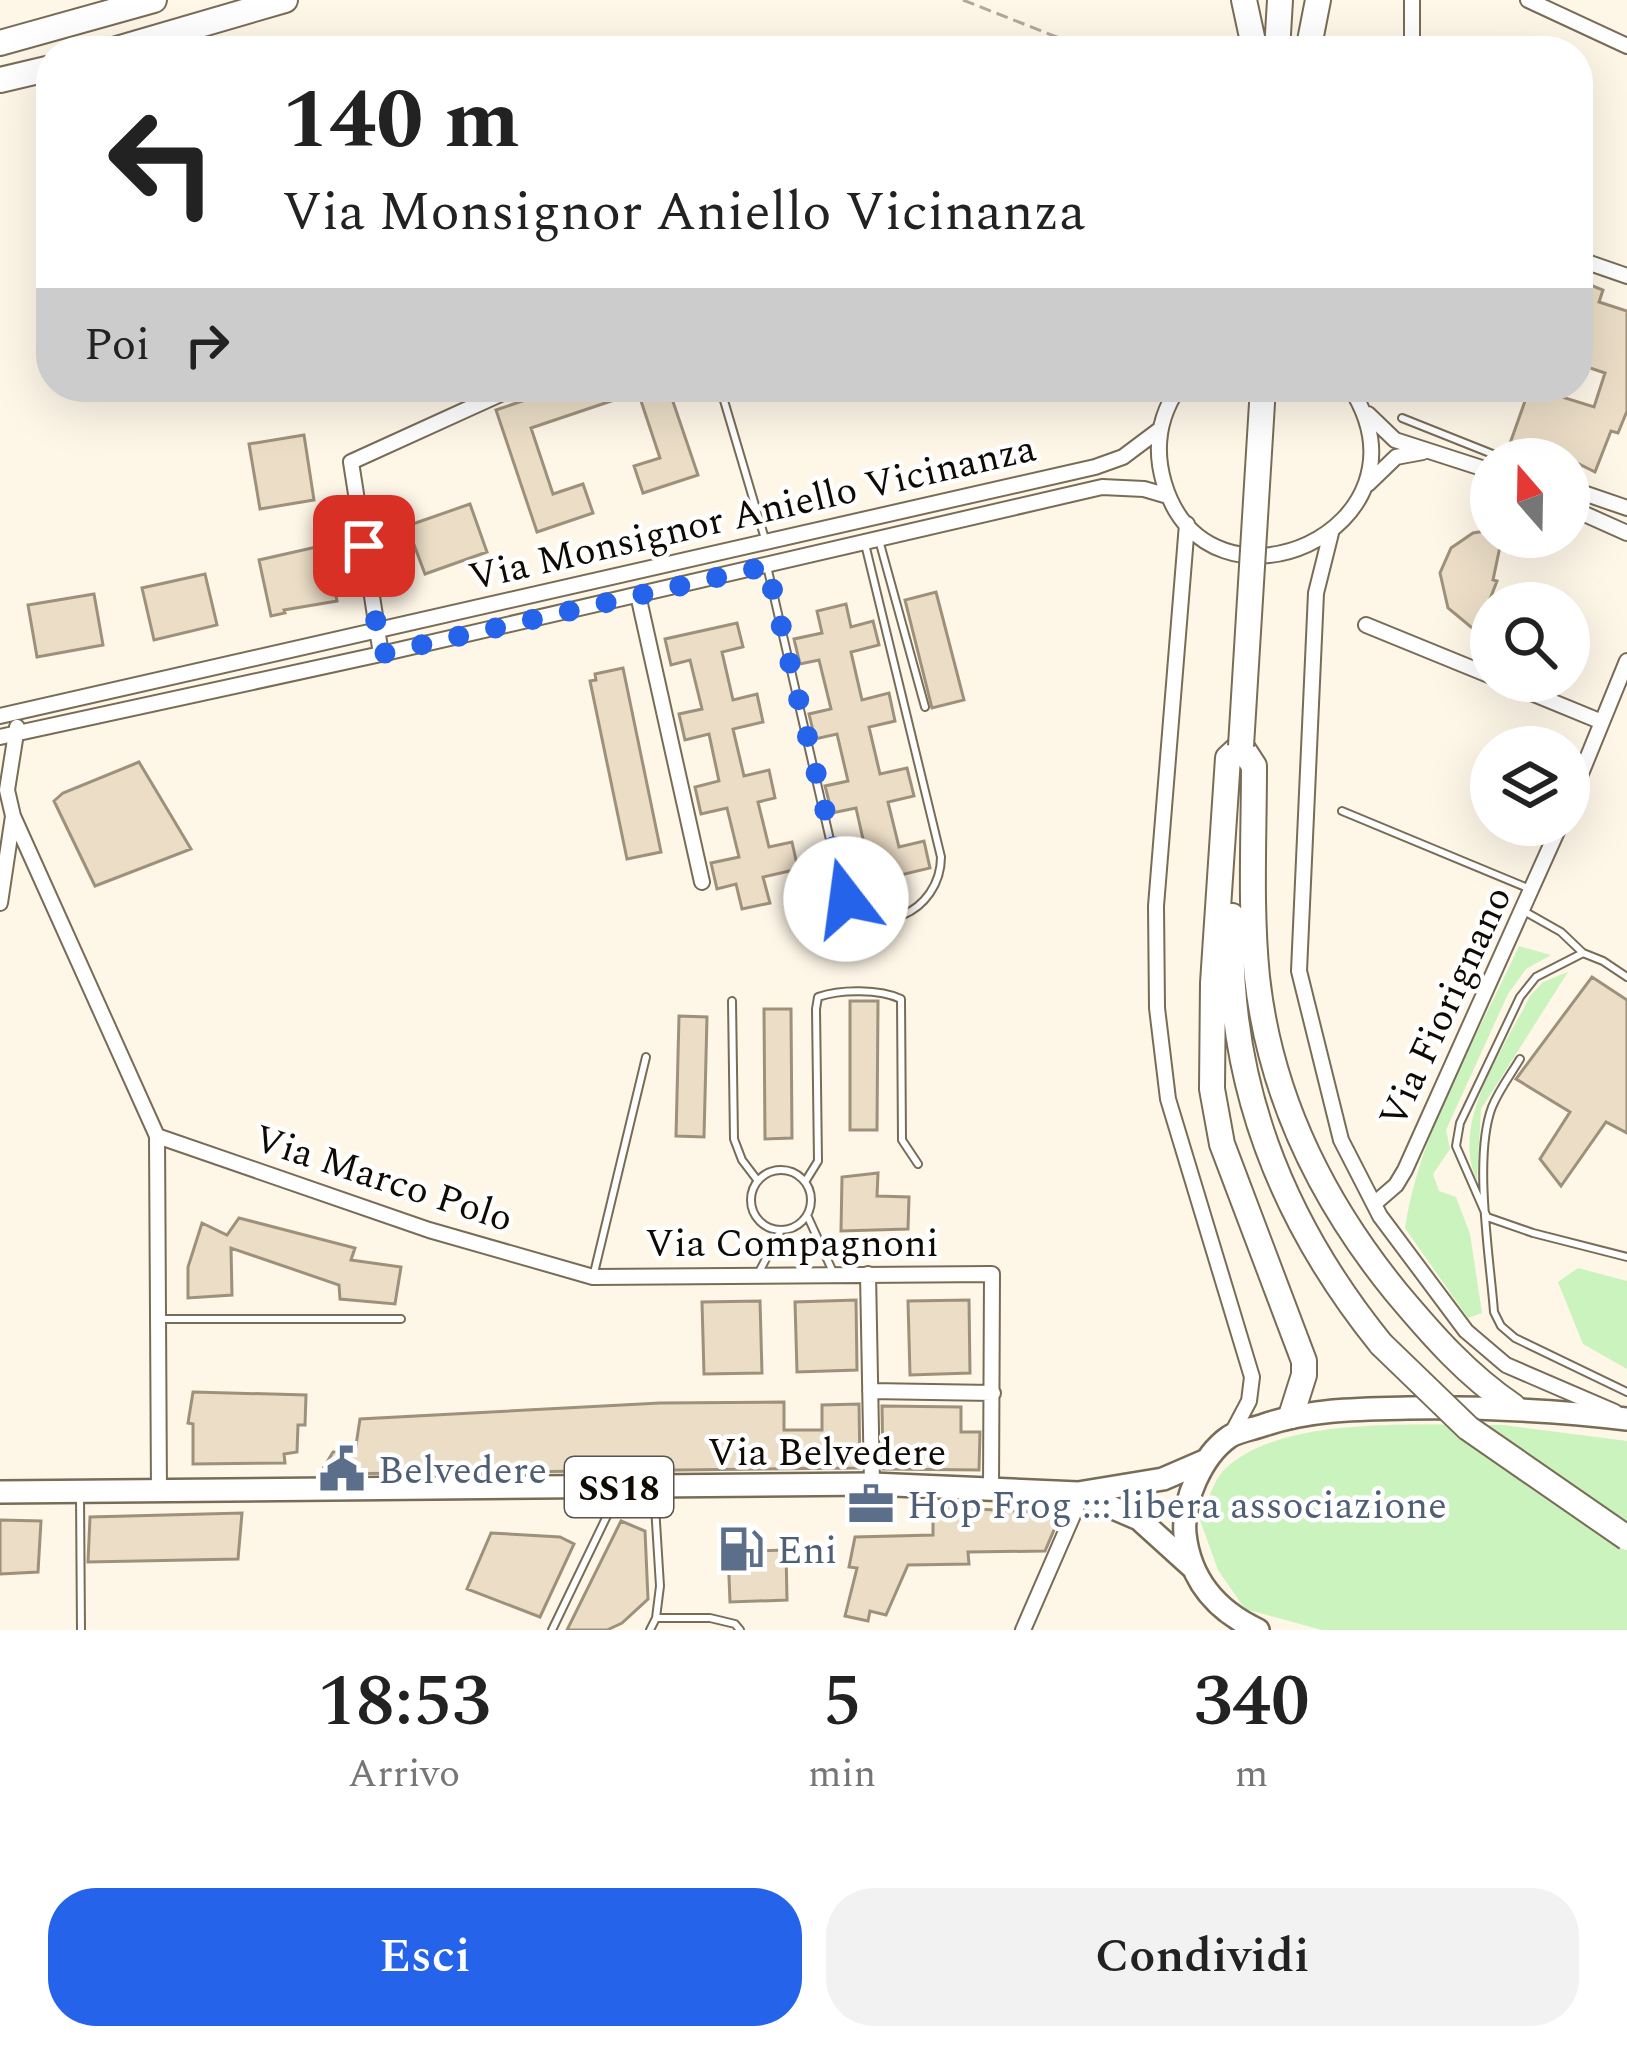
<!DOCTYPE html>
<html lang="it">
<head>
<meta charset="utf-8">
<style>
  :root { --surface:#fff; --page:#f2f2f2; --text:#222; --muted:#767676; --accent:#2563eb }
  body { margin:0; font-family:Spectral,serif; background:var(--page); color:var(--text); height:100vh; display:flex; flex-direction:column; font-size:45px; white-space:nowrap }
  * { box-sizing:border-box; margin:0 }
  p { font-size:39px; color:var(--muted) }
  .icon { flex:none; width:66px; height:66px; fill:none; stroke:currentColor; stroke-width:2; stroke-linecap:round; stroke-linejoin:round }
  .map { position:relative; height:1630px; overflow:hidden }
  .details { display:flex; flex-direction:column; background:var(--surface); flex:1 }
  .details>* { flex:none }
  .guide { position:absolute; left:36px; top:36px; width:1557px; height:366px; border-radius:48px; box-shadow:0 12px 48px #0002; background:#fff; color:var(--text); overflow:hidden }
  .needle { width:78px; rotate:340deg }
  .buttons { position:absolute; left:1470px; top:438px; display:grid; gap:24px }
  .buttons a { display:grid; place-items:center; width:120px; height:120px; border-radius:50%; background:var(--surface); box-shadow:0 12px 48px #0002; font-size:60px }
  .pin { position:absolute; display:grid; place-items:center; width:102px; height:102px; color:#fff; margin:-51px; border-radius:24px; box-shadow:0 6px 18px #0006 }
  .me { position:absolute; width:132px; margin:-66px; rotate:345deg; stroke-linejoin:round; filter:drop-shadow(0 0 9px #0008) }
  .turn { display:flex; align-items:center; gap:42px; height:252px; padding:0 48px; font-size:54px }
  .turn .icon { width:156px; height:156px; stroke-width:2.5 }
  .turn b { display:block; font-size:84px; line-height:102px }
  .then { display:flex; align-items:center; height:114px; padding:0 48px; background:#0003; gap:24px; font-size:45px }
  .eta { display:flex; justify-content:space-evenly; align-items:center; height:204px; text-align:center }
  .eta b { font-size:72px; font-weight:600; line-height:84px }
  .primary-button { display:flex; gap:24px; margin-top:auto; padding:24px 48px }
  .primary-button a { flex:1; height:138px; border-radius:48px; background:var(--accent); color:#fff; font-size:48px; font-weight:600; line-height:138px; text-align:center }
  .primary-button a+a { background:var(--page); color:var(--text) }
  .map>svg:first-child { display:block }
  .green { fill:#cbf3bd }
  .building { fill:#ebddc6; stroke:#9e917b; stroke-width:3 }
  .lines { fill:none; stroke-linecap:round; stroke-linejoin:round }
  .service-casing { stroke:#786c57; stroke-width:10 }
  .minor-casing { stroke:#786c57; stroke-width:18 }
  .primary-casing { stroke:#786c57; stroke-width:26 }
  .motorway-casing { stroke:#786c57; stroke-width:28 }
  .path { stroke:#b0a99d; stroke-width:3; stroke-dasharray:12 6; stroke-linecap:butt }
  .service { stroke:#fff; stroke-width:6 }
  .minor { stroke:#fff; stroke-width:14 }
  .primary { stroke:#fff; stroke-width:21 }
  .motorway { stroke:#fff; stroke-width:24 }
  .motorway-bridge-casing { stroke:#786c57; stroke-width:28; stroke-linecap:butt }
  .motorway-bridge { stroke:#fff; stroke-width:24 }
  .route { stroke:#2563eb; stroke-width:21; stroke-dasharray:0 37.8 }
  .labels { text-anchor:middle; stroke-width:9; stroke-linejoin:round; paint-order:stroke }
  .shield { fill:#fff; stroke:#57544f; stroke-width:3 }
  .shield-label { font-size:36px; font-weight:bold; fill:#0f0b04 }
  .street-label { font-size:39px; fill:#0f0b04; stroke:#fff }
  .service-label { font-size:39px; fill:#4e5e75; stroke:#fff; text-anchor:start }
</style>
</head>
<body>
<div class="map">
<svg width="1627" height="1630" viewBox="0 0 1627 1630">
  <rect width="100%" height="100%" fill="#fef6e7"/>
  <path class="green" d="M1519,946l32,9 -25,14 -18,25 -62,136 4,19 -17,25 6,17 17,6 14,37 12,79 -14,5 -63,-90c15,-99 73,-192 114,-282z
    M1568,972l-87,137 -4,71c-28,-57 28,-133 53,-184l13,-14z
    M1578,1268l49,13v88l-44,-25 -25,-62z
    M1503,1425l124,16v189h-305l-77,-21 -27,-39 -18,-50c7,-15 13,-39 24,-50 57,-57 203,-44 279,-45z"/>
  <path class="building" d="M1578,280l25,10 -4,12 28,9v100l-9,22 -7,-2 -16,41 -26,-13h-45l-17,-7 23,-65 64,20 11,-34 -27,-9z
    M564,387h104l30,88 -55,18 -9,-27 26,-8 -22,-66 -107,36 22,66 30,-10 10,29 -56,19 -41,-122z
    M304,435l10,65 -54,9 -11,-65z
    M470,504l17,48 -62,22 -18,-48z
    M1491,530v7h11l-9,43 4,1 -20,51 -29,-24 -8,-35 11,-25 22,-15z
    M325,545l12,56 -53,9 1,3 -14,3 -12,-56z
    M205,574l12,51 -63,15 -12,-52z
    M936,592l28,108 -32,8 -27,-108z
    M94,594l9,51 -66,12 -9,-52z
    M846,604l5,23 22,-6 6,24 -28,7 11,48 27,-7 6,28 -26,6 11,47 27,-6 7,28 -26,6 11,45 25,-6 6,27 -38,9 6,26 -26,6 -7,-25 -16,4 -6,-26 24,-5 -11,-49 -24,5 -7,-27 23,-5 -11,-47 -22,5 -6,-25 22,-5 -12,-49 -19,4 -6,-25 28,-6 -5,-22z
    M737,623l6,24 -21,5 11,48 24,-6 6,28 -30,7 11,47 25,-6 6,28 -17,4 11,45 23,-5 6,27 -35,8 7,26 -28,6 -6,-25 -19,5 -6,-26 28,-6 -12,-49 -26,6 -6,-27 24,-6 -10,-47 -24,6 -6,-26 23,-5 -12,-49 -19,5 -6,-26z
    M623,668l38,184 -34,7 -37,-178 6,-1 -1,-6z
    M139,762l52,87 -96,37 -41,-85 9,-8z
    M1592,977l35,23v133l-21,-11 -45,64 -21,-27 30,-47 -54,-33z
    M850,1001h28l-1,129h-27z
    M764,1009h27l1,129 -27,1z
    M679,1016l28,1 -3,120 -28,-1z
    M878,1173l-1,23 32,1 -1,32 -67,2 1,-54z
    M239,1218l116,30 -4,12 50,7 -6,37 -55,-5 -1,-14 -108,-37 1,47 -44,3v-31l14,-44 25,12z
    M856,1300l1,70 -60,2 -2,-70z
    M969,1300l1,73 -60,2 -2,-74z
    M760,1301l2,72 -58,1 -2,-72z
    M193,1392l113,3 -1,30h-7l-1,27 -13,2 1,9 -92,1v-40l-5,-1z
    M784,1402v28h38v-25l37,-1 1,64 -540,6 13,-22h22l5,-33 300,-16z
    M882,1406l79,1v25h19l-1,38 -96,-1z
    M933,1507l125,6 -1,10 -12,28 -77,1 1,12 -61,1 -22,50 -16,-4 -2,10 -23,-5 12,-48 -8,-1 6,-30 78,-2z
    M242,1513l-4,46 -150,3 2,-45z
    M0,1520l41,1 -3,51 -38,2z
    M621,1521l24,10 3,68 -26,24 -15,7h-40z
    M491,1533l69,4 14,7 -34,73 -73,-28z
    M786,1550l1,50 -57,2 -2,-50z"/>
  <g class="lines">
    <g class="service-casing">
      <path id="service" d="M720,387l45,152
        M1402,418l103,41
        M879,540l46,167
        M767,566l75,326c30,53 99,20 99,-35l-76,-313
        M1342,811l188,78
        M1524,911l37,21 22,21 -47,24 -16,20 -60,126 -4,23 31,71 46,16 94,24
        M1583,953l20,8 24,16
        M732,1001l2,138 8,21 16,21
        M1520,1059c-9,15 -21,31 -28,48 -19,50 -2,151 2,205l7,14 14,12 112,54
        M751 1200a30 30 0 1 1 60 0a30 30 0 1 1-60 0Z
        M805,1182l13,-21 -2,-152 2,-12c23,-8 62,-8 83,2l1,141 16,24
        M807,1215l26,57
        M594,1273l52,-216
        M758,1274l23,-44
        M162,1319h239
        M654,1490l6,96 -4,32
        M80,1496l1,134
        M552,1630l66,-137
        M650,1630l6,-12h54l25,6 5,6"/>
    </g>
    <g class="minor-casing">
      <path id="minor" d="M1412,0v51
        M1528,0l99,46
        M1578,259l49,17
        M1179,387c-20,29 -25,62 -15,96 44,148 278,47 186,-96
        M1368,414l27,26 96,31
        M1368,484l28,-27 27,-5
        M1569,488l58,20
        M1569,507l58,26
        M1187,524l-31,382 1,102 11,91 84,278 -3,24 -18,34
        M1331,533l-15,60 -17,378 42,169 39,76 86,115 40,34 109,47
        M638,595l64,287
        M1366,625l125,51
        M381,654l-30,-192 165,-75
        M1502,681l100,41
        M0,716l1095,-249 28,-10 36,-27
        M17,727l-10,63 6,26 144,320 2,357
        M0,737l381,-83 721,-167 42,2 24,7
        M1569,803l58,-142
        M0,903l13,-87
        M157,1136l272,94 164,47 399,-3 -1,215
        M1374,1204l22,-19 9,-15 155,-345
        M868,1274l4,210
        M870,1391l123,2
        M1023,1630l54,-124 1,-13"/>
    </g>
    <g class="primary-casing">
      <path id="primary" d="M0,1492l872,-8 206,9 85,-14 44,-19
        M1078,1493l61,26 53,48
        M1258,1630c-41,-19 -68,-50 -73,-96 -3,-33 17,-78 44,-97 9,-6 24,-8 35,-12 47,-16 95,-16 144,-17 74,-1 145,2 219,11"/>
    </g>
    <g class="motorway-casing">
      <path id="motorway" d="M1244,0l11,51
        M0,43l154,-43
        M110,51l175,-51
        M1277,51l3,-51
        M1308,51l10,-51
        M0,80l51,-12
        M1241,746l13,20c0,70 -4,141 3,211 13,118 65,224 139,315 36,43 71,83 117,114
        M1241,746l-13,12 -15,225 -1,106 10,55 82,217v14l-13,41
        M1232,916c-7,163 48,303 149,428"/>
    </g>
    <path class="path" d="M963,0l129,51"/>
    <use href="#service" class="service"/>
    <use href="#minor" class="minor"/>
    <use href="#primary" class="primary"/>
    <use href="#motorway" class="motorway"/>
    <g class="motorway-bridge-casing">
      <path id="motorway-bridge" d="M1241,746l22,-359
        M1381,1344l87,84 159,110"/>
    </g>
    <use href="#motorway-bridge" class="motorway-bridge"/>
  </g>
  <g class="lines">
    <path class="route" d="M364,546l17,108 386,-88 79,333"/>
  </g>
  <defs>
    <g id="civic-bare" transform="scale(3.6)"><path d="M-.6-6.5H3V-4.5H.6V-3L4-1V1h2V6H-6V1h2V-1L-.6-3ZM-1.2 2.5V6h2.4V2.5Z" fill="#5c6f8a" stroke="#fff" stroke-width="2.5" paint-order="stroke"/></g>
    <g id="office-bare" transform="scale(3.6)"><path d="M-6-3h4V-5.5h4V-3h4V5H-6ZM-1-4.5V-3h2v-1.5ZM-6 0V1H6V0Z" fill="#5c6f8a" stroke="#fff" stroke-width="2.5" paint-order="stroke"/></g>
    <g id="fuel-bare" transform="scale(3.6)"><path d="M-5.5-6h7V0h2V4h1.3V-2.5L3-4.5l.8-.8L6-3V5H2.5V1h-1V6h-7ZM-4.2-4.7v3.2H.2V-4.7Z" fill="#5c6f8a" stroke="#fff" stroke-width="2.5" paint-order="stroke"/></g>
  </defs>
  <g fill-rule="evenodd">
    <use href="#civic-bare" x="342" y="1469"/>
    <use href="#office-bare" x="871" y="1504"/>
    <use href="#fuel-bare" x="741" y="1549"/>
  </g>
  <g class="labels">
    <rect class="shield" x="565" y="1457" width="108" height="60" rx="9"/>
    <g class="shield-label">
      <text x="619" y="1500">SS18</text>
    </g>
    <g class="street-label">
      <text transform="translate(752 511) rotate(-13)" y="14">Via Monsignor Aniello Vicinanza</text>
      <text transform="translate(1444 1006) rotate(-65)" y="14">Via Fiorignano</text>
      <text transform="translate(384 1177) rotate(18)" y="14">Via Marco Polo</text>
      <text x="792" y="1256">Via Compagnoni</text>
      <text x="827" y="1465">Via Belvedere</text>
    </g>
    <g class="service-label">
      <text x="378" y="1483">Belvedere</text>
      <text x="907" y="1518">Hop Frog ::: libera associazione</text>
      <text x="777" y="1563">Eni</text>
    </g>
  </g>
</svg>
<div class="buttons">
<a><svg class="needle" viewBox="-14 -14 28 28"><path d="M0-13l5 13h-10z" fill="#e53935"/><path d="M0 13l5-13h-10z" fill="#767676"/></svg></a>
<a><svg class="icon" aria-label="search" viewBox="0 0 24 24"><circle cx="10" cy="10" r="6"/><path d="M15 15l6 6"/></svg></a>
<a><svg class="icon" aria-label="layers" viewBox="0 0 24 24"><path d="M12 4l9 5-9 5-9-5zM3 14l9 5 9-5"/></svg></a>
</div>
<div class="pin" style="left:364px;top:546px;background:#d93025"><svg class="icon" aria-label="arrive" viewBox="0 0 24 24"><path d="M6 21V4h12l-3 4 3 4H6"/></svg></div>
<svg class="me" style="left:846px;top:899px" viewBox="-20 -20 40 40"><circle r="19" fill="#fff"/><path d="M0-13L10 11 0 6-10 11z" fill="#2563eb"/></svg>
<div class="guide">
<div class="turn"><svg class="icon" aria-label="left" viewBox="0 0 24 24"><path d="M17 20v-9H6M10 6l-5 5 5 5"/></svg><div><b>140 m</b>Via Monsignor Aniello Vicinanza</div></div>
<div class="then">Poi<svg class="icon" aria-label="right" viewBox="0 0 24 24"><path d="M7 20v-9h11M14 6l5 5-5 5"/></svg></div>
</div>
</div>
<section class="details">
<div class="eta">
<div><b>18:53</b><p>Arrivo</p></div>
<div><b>5</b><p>min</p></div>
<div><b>340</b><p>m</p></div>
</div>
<div class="primary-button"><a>Esci</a><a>Condividi</a></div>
</section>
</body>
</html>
